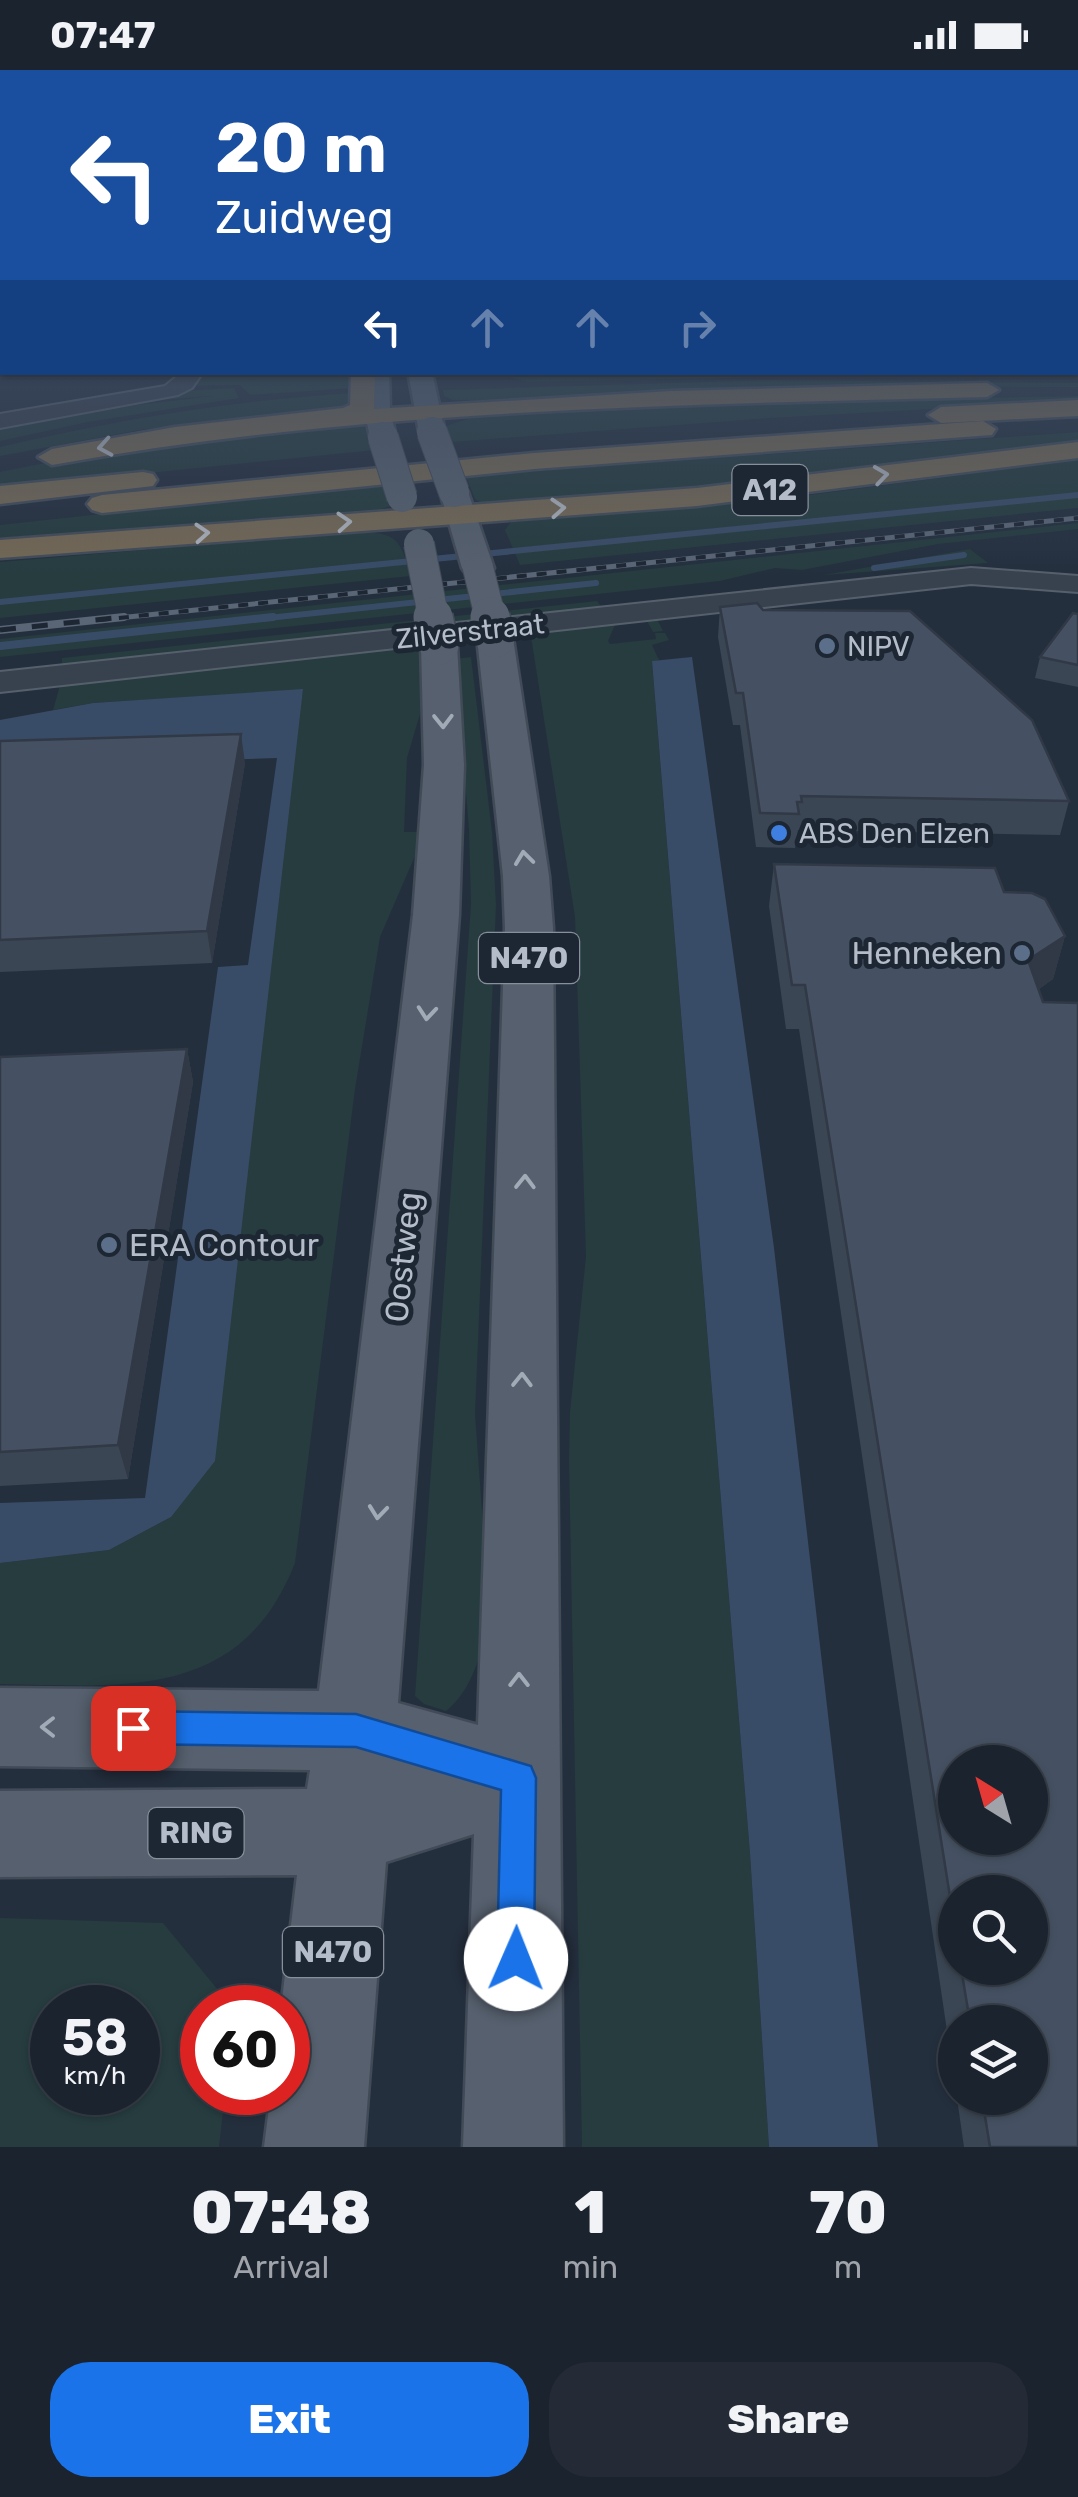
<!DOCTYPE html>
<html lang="en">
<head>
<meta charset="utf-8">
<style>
  :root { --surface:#1b232e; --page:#242b36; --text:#f1f3f6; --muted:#a0a4aa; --line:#39404a; --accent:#1a73e8 }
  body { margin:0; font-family:Rubik,sans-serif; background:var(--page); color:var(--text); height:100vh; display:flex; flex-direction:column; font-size:38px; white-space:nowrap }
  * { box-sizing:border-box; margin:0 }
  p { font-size:32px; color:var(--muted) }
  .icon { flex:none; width:55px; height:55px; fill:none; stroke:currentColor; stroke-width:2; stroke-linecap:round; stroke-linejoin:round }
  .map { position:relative; height:2077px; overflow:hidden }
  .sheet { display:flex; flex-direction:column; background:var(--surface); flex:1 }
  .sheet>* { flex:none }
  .top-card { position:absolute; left:0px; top:0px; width:1080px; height:305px; box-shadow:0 2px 8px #0004,0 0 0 2px var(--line); background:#1a4fa0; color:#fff; overflow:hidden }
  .needle { width:65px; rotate:323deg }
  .buttons { position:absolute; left:938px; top:1675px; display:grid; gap:20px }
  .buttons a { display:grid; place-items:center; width:110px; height:110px; border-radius:50%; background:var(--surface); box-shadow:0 2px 8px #0004,0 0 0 2px var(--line); font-size:50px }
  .speed { position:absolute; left:30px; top:1915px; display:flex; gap:20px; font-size:50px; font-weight:700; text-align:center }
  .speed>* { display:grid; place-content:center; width:130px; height:130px; border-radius:50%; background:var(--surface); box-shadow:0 2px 8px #0004,0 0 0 2px var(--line); line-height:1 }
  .speed small { font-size:25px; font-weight:400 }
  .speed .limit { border:15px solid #d22; background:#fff; color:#111 }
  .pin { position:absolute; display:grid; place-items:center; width:85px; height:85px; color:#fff; margin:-42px; border-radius:20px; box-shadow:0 5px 15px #0006 }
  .me { position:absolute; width:110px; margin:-55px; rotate:1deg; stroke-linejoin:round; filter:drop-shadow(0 0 8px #0008) }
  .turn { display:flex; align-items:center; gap:35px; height:210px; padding:0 50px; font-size:45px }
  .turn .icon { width:130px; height:130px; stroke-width:2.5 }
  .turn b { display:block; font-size:70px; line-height:85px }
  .lanes { display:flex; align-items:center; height:95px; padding:0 50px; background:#0003; justify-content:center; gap:50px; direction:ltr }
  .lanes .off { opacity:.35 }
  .eta { display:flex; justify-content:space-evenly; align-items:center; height:170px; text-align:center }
  .eta b { font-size:60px; font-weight:800; line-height:70px }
  .action { display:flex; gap:20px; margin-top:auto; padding:20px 50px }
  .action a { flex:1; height:115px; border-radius:40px; background:var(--accent); color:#fff; font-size:40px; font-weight:800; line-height:115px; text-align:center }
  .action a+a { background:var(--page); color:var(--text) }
  .status { display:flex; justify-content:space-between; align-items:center; height:70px; padding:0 50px; background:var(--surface); direction:ltr }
  .status svg { height:28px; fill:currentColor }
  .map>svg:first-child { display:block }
  .green { fill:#263c3f; fill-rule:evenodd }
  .water { fill:#394c67 }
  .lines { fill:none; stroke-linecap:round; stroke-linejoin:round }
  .stream-far1 { stroke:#394c67; stroke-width:6 }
  .stream { stroke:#394c67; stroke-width:8 }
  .minor-casing { stroke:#565f6c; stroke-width:4 }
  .major-casing { stroke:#414a57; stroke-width:5 }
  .highway-casing { stroke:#434c59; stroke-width:5 }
  .minor { fill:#38414e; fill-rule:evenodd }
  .major { fill:#56606e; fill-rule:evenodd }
  .highway { fill:#746855; fill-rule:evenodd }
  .rail-far1-casing { stroke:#5a6575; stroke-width:5 }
  .rail-casing { stroke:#5a6575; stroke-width:8 }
  .rail-far1 { stroke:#1d2633; stroke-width:4; stroke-dasharray:10; stroke-linecap:butt }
  .rail { stroke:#1d2633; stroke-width:5; stroke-dasharray:16; stroke-linecap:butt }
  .major-bridge-far1-casing { stroke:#414a57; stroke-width:32; stroke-linecap:butt }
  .major-bridge-casing { stroke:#414a57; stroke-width:42; stroke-linecap:butt }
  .major-bridge-far1 { stroke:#56606e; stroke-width:30 }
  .major-bridge { stroke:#56606e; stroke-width:39 }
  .wall { fill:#3b4654; fill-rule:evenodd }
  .shaded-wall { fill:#303945 }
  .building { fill:#455162; stroke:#303945; stroke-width:2.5; fill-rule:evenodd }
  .oneway { stroke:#aeb4bd }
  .oneway2 { stroke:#a1aab7 }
  .route { fill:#1a73e8; stroke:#114b97; stroke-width:2.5 }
  .service-dot { fill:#5c6f8a; stroke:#1d2633; stroke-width:4 }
  .shop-dot { fill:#3f7fe0; stroke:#1d2633; stroke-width:4 }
  .labels { text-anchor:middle; stroke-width:10; stroke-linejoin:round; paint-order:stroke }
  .far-street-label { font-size:28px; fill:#b4bcc9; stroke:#1d2633 }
  .far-poi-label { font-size:28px; fill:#b4bcc9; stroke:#1d2633; text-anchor:start }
  .shield { fill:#1d2633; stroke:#878f9c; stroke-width:2.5 }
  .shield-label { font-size:30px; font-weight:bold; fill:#b4bcc9 }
  .poi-label { font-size:32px; fill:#b4bcc9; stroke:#1d2633; text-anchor:end }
  .street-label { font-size:32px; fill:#b4bcc9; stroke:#1d2633 }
</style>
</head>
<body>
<div class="status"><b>07:47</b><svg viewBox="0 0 49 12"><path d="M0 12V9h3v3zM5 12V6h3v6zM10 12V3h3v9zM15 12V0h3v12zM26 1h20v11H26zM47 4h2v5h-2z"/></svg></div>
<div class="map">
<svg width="1078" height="2077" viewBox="0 0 1078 2077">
  <rect width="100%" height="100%" fill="#242f3e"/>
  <path class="green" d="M352,302l-4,9 6,7 -104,7 -10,-10 -46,1 11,-13z
    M810,302l5,4 -286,6 -36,-9z
    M774,310l304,3v4l-244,-1 -355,15 -26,-1 -9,-4 -1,-6z
    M234,318l5,10 -151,24 -88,19v-11l129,-24 83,-10 -77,6 46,-11z
    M353,323l-4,13 -15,6 -189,17 -145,27v-9c117,-27 233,-47 353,-54z
    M1078,326v5l-308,17 -319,24 -5,-16 28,-9 287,-15z
    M359,355l8,2 7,23 -374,38v-16l137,-27z
    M1078,362v14l-308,39 -285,20 -10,-6 -9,-23z
    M1078,390v48l-558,57 -15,-35 6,-8 34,-7 212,-13z
    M386,413l5,23 -10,3 -381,29v-13z
    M1078,453v6l-140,15 -136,26 -27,-2 -55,13 -720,76v-18z
    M359,462c40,1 41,8 52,44l-411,42v-56z
    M970,479l18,14 -164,12z
    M597,531l6,8 -541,60v-11z
    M656,547l7,14 -10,1 -6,-11 -32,4 -7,16 2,3 46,-5 -1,-6h10l4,7 -17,5 7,15 -7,2 98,1191 19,294h-187l-13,-687 1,-48 16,-156 -11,-339 -45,-287z
    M418,572l10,45 -21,71 -3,74h18l-1,10 -41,95 -25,152 -60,474c-54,138 -171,123 -295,121v-121l109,-13 62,-33 132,-827 -210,13 -40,7 8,-28z
    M471,587l21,175 4,73 -21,509 14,194c-4,35 -14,80 -43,103l-22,-7 -9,-8 56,-792 -2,-75 -14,-170z
    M0,1848l163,5 69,84 -30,1v84l23,1 -6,54h-219zM52,1938h86v84h-86z"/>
  <path class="water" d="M692,587l82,591 104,899h-109l-19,-294 -98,-1192z
    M303,619l-88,772 -44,56 -62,33 -109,13v-60l145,-5 73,-531 30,-2 29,-207 -277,9v-47l93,-17z"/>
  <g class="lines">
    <path class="stream-far1" d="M874,498l90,-13
      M0,532l1078,-107
      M249,550l347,-37"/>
    <path class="stream" d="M0,576l273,-29"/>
    <g class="minor-casing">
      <path id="minor" d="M182,302h21l-11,16 -14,7 -178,33v-14l165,-28z
        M971,498l107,8v16l-107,-8 -971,108v-20z"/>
    </g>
    <g class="major-casing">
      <path id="major" d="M365,302h24l1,37 6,28 -4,6 -9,2 -13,-8 -6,-28z
        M408,302h24l13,60 -4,6 -9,2 -13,-8z
        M454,413l10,3 4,6 26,76 -5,7h-22l-5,-7 -22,-76 4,-6z
        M495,557l12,4 6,7 36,238 4,52 10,1219h-100l11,-313 -88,28 -22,285h-100l7,-55h17v-84h-7l16,-133 -297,2v-86l307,-2 3,-19 -310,-4v-78l319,3 94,-776 11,-150 -3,-120 6,-7 12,-4 12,4 6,7 7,120 -5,150 -61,788 80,22 27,-797 -2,-52 -26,-238 6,-7z"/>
    </g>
    <g class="highway-casing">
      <path id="highway" d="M351,302h24l-1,37 297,-18 316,-8 12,7 -12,7c-312,8 -627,12 -935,68l-14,-8 14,-8 123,-22 168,-19 7,-3z
        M1078,330v16l-137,7 -13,-8 13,-8z
        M983,351l13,8 -4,6 -458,34 -432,44 -10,-3 -5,-6 5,-6 10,-3 432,-42z
        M1078,372v16l-381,48 -697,52v-18l697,-52z
        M143,402l10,2 4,6 -4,6 -153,18v-18z"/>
    </g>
    <use href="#minor" class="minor"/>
    <use href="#major" class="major"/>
    <use href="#highway" class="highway"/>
    <g class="rail-far1-casing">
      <path id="rail-far1" d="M99,550l979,-102"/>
    </g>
    <g class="rail-casing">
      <path id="rail" d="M0,560l124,-13"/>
    </g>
    <use href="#rail-far1" class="rail-far1"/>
    <use href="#rail" class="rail"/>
    <g class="major-bridge-far1-casing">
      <path id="major-bridge-far1" d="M432,362l22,60
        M383,367l19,60
        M419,474l15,76
        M478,498l13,52"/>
    </g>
    <g class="major-bridge-casing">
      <path id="major-bridge" d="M433,547l6,28
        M490,547l5,21"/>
    </g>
    <use href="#major-bridge-far1" class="major-bridge-far1"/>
    <use href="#major-bridge" class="major-bridge"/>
  </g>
  <path class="wall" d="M0,216h2v68h-2z
    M720,537l43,3 306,191 -9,34 -262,-5 -3,18 -39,-1 -16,-122h-7l-15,-88z
    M1078,544v73l-43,-9 5,-21z
    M0,671l245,22 -33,200 -212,9z
    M774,794l230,28 61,44 -12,43 -14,10 4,13 35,1145h-114l-7,-49h73v-76h-75v63l-156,-1056h-13l-17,-123zM955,1822l75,76h-75z
    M187,979l6,33 -65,397 -128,7v-429z"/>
  <path class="shaded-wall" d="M241,664l4,29 -33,200 -5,-32z
    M1065,866l-12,43 -36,25 11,-44z
    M187,979l6,33 -65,397 -10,-34z"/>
  <path class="building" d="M1,216h1v47h-2z
    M757,533l6,7 147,1 122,109 37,81 -268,-5 1,6h-5l2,12 -39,-1 -17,-120h-7l-16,-86z
    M1073,543l5,1v51l-38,-8z
    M241,664l-34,197 -207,9v-199z
    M774,794l221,4 9,24 28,1 13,6 20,37 -37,24 15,42 35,1v1144h-88l-8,-49h48v-76h-60l-9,-54h69v-76h-75v36l-150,-943h-13zM955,1692h75v76h-75z
    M187,979l-69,396 -118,7v-395z"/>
  <defs><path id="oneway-chevron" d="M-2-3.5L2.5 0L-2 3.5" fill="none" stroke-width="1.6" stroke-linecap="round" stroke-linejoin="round" transform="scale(2.5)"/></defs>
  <g class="oneway">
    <use href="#oneway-chevron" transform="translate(105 377) rotate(170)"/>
    <use href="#oneway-chevron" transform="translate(881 405) rotate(-8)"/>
    <use href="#oneway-chevron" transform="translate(558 438) rotate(-4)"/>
    <use href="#oneway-chevron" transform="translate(344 452) rotate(-4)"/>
    <use href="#oneway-chevron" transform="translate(202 463) rotate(-4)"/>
  </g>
  <g class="oneway2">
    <use href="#oneway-chevron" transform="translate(443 651) rotate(89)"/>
    <use href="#oneway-chevron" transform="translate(524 788) rotate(-97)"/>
    <use href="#oneway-chevron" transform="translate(427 943) rotate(95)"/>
    <use href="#oneway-chevron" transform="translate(525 1112) rotate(-89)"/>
    <use href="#oneway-chevron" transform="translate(522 1310) rotate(-89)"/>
    <use href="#oneway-chevron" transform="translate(378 1442) rotate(96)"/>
    <use href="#oneway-chevron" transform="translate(519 1610) rotate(-90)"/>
    <use href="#oneway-chevron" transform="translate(48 1657) rotate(-180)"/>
  </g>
  <linearGradient id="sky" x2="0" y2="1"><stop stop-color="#141a22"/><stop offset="0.43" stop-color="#3f4d63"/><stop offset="1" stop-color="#3f4d63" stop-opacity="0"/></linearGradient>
  <rect width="1078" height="507" fill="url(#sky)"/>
  <path class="route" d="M133,1641l223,3 175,52 5,12 -2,181 -5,14 -13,5 -14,-5 -5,-14 4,-169 -145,-43 -223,-3 -12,-5 -5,-11 5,-12z"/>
  <g class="service-dot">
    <circle cx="827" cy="576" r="10"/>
    <circle cx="1022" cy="883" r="10"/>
    <circle cx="109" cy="1175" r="10"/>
  </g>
  <circle class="shop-dot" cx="779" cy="763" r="10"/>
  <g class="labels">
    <g class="far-street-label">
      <text transform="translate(470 561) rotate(-6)" y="10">Zilverstraat</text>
    </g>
    <g class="far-poi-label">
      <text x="847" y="586">NIPV</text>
      <text x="799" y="773">ABS Den Elzen</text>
    </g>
    <g class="shield">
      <rect x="732.5" y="395" width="75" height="50" rx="8"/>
      <rect x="479" y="863" width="100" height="50" rx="8"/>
      <rect x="148.5" y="1738" width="95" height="50" rx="8"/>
      <rect x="283" y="1857" width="100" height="50" rx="8"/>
    </g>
    <g class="shield-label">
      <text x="770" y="430">A12</text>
      <text x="529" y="898">N470</text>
      <text x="196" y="1773">RING</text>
      <text x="333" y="1892">N470</text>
    </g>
    <g class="poi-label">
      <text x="1002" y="894">Henneken</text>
      <text x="129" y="1186" text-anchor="start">ERA Contour</text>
    </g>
    <g class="street-label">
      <text transform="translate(403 1187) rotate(-84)" y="11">Oostweg</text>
    </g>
  </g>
</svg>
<div class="buttons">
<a><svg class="needle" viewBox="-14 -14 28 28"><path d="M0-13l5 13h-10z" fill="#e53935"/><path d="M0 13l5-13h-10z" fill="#a0a4aa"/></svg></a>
<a><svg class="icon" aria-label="search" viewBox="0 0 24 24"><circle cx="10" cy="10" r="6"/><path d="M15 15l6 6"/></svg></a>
<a><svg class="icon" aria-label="layers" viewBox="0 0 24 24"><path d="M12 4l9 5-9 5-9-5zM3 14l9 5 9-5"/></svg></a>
</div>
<div class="speed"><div>58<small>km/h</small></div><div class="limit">60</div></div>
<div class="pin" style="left:133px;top:1658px;background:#d93025"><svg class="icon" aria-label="arrive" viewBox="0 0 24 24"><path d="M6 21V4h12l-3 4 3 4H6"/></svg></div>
<svg class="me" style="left:516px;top:1889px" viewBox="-20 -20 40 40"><circle r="19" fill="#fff"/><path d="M0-13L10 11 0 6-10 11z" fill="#1a73e8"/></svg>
<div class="top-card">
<div class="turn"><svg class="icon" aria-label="left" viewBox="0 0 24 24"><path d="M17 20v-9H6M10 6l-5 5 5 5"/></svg><div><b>20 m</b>Zuidweg</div></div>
<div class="lanes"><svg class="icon" aria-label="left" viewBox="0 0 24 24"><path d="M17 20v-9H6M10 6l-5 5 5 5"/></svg><svg class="icon off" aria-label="ahead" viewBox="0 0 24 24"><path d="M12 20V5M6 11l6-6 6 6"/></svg><svg class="icon off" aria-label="ahead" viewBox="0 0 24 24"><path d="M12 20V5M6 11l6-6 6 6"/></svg><svg class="icon off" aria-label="right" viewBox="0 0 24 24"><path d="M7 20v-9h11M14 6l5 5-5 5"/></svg></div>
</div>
</div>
<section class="sheet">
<div class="eta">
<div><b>07:48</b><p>Arrival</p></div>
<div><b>1</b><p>min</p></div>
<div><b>70</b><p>m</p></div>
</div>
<div class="action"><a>Exit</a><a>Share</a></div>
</section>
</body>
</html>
